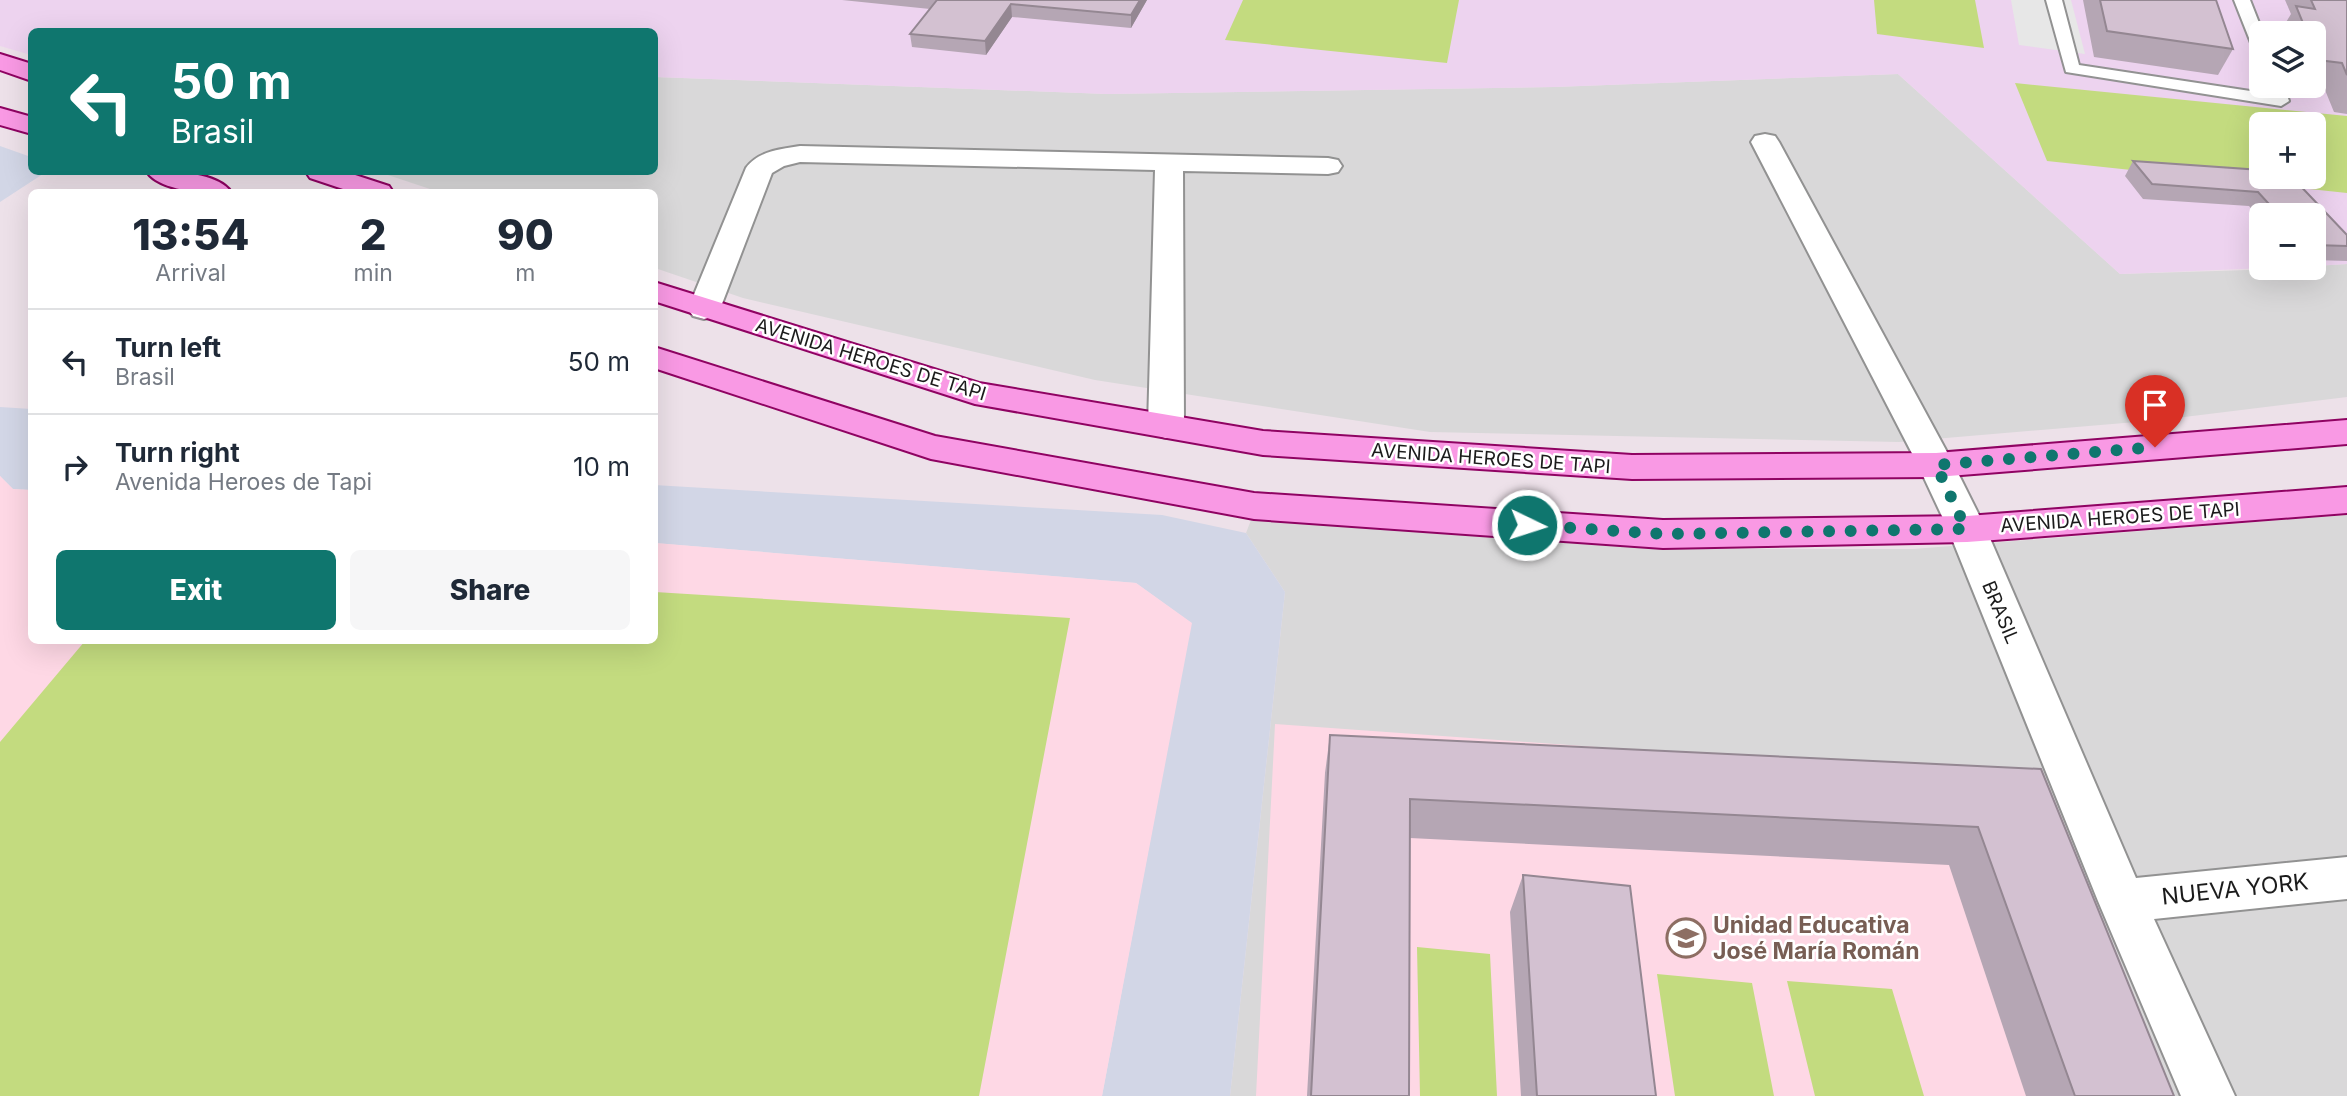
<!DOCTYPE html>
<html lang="en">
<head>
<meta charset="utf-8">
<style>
  :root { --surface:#fff; --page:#f6f6f7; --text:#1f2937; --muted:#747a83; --line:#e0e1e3; --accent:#0f766e }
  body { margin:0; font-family:Inter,sans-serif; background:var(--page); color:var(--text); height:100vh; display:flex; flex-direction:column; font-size:26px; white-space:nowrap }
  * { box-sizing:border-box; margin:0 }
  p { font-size:23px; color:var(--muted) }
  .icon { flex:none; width:38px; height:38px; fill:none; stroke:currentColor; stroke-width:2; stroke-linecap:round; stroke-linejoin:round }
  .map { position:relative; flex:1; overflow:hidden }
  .sheet { position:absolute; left:28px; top:189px; width:630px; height:455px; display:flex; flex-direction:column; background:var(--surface); border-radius:10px; box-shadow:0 7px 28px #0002 }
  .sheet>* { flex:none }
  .hud { position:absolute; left:28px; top:28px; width:630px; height:147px; border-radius:10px; box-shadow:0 7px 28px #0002; background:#0f766e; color:#fff; overflow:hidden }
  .buttons { position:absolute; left:2249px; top:21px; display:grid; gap:14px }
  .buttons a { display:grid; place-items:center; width:77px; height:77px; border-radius:10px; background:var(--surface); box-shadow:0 7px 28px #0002; font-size:35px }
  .pin { position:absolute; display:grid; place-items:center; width:60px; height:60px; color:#fff; margin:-72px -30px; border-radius:50% 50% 50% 0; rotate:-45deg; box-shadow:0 0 7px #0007 }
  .pin .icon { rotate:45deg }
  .me { position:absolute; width:77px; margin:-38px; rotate:94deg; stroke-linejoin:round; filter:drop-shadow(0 0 5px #0008) }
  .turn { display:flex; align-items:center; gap:24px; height:147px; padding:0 28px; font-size:32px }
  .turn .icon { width:91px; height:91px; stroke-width:2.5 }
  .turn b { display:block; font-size:49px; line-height:60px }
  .eta { display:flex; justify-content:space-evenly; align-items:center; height:119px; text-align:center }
  .eta b { font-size:42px; font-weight:800; line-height:49px }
  .primary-button { display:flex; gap:14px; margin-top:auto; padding:14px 28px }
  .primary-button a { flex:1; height:80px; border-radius:10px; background:var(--accent); color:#fff; font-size:28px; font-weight:800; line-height:80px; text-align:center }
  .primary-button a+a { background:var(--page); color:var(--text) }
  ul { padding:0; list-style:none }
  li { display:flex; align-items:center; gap:21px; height:105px; padding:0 28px; border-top:2px solid var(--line) }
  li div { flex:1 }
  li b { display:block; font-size:26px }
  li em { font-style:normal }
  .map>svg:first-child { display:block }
  .residential { fill:#d9d8d9 }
  .industrial { fill:#d2d6e6 }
  .education { fill:#fed8e5 }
  .military { fill:#edd3ef; fill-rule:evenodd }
  .pitch { fill:#c3db7f; fill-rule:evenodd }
  .parking { fill:#e7e7e7 }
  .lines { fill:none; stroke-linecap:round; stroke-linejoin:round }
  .service-casing { stroke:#929292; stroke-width:4 }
  .minor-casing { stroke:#929292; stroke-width:4 }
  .primary-casing { stroke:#8f0362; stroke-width:4 }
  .service { fill:#fff; fill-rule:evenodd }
  .minor { fill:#fff; fill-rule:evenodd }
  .primary { fill:#f999e4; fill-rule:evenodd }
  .wall { fill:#b5a6b4 }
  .shaded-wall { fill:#948792 }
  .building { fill:#d3c1d1; stroke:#948792; stroke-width:2 }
  .route { stroke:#0f766e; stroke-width:12; stroke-dasharray:0 21.6 }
  .labels { text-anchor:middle; stroke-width:5; stroke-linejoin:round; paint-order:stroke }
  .street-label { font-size:19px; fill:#1b1b1b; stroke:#fff }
  .near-street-label { font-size:23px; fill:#1b1b1b; stroke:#fff }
  .near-education-label { font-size:23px; font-weight:bold; fill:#785e54; stroke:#fff; text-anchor:start }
</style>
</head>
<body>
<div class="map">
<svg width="2347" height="1096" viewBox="0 0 2347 1096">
  <rect width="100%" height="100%" fill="#ede1e9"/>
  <path class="residential" d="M1898,74l222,200 194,-6v-2l33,-2v133l-187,23 -261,22 -469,-10 -335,-52 -352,-82 -88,-30 -1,-76h-215l-60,-20h275l1,-95 452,17 447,-7z
    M2347,515v581h-1117l55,-504 -39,-59 5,-13 417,29h245z"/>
  <path class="industrial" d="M0,146l31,11 1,15h14l-46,30z
    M0,407l31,2v81l-18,-1 -13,-13z
    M654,485l508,30 84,18 39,59 -55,504h-128l89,-473 -55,-40 -481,-40z"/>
  <path class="education" d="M0,476l13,13 18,1 1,150h622l1,-97 481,40 56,40 -90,473h-1102z
    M1275,724l768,55 131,317h-918z"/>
  <path class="military" d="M0,0h2347v264l-33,2v-51h-53v53h5l-146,6 -222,-200 -344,13 -447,7 -452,-17 -1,-45h-622l-1,23 -31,-9zM2261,33h53v53h-53zM2261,124h53v53h-53z"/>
  <path class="pitch" d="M1243,0h216l-12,63 -222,-23z
    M1874,0h101l9,48 -107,-14z
    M2015,83l332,33v77l-300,-32zM2261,124h53v53h-53z
    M655,592l415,26 -91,478h-979v-354l85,-101 569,-1z
    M1417,947l73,7 7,142h-77z
    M1657,974l95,9 22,113h-99z
    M1787,981l105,8 32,107h-109z"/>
  <path class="parking" d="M2011,0h60l14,54 -66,-9z"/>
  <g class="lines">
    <g class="service-casing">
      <path id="service" d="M2046,0h16l17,65 191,29 -2,-8h16l5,15 -8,5 -215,-34z
        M2234,0h16l13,33 -2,20 -8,-5z"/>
    </g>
    <g class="minor-casing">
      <path id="minor" d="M1765,134l10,2 4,6 175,323 32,64 150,349 211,-21v42l-193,20 81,177h-54l-83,-195 -150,-372 -30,-64 -167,-323 4,-6z
        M800,146l528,12 10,2 4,6 -4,6 -10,2 -145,-3 1,255 -6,8 -12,4 -12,-4 -6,-8 7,-256 -355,-8 -16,4 -12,7 -52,136 -5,7 -11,3 -11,-3 -5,-7 58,-141c12,-17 35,-19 54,-22z"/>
    </g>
    <g class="primary-casing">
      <path id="primary" d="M0,54l32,10v17l-32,-11z
        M0,108l32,9v17l-32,-9z
        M147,172c22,-2 71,0 84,20 -22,2 -70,0 -84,-20z
        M306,172h40l43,14 4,6h-41l-42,-14z
        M654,282l325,101 284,48 369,24 304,-2 411,-33v24l-411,33 -304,2 -369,-24 -288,-51 -321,-103z
        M654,347l281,89 319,57 409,27 304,-4 380,-29v26l-380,29 -304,6 -409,-29 -323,-60 -277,-91z"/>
    </g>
    <use href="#service" class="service"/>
    <use href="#minor" class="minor"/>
    <use href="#primary" class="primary"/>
  </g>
  <path class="wall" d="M842,0h305l-16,28 -119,-11 -26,38 -74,-8 -2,-13 20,-25z
    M2083,0h133l17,49 -15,26 -124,-18z
    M2285,0h62v114l-13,-2 -9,-22 -24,-4h13v-53h-33l-1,-1 11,-18z
    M2133,161l128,9 86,65v26l-33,-1v-45h-53v5l-12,-14 -106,-7 -18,-23z
    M1330,735l711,34 133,327h-148l-77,-231 -539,-27 -1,258h-102l18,-323z
    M1523,875l133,221h-135l-11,-184z"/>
  <path class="shaded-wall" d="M1140,0h7l-16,28v-13z
    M1011,4l1,13 -26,38 -1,-14z"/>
  <path class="building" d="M937,0h203l-9,15 -120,-11 -26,37 -75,-7z
    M2100,0h116l17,49 -126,-18z
    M2311,0h36v75l-5,-12 -24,-3 -4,-11v-16h-7l-11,-27 19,3z
    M2133,161l128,9v7h31l55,58v11l-33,-1v-30h-35l-21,-23 -106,-8z
    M1330,735l711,34 133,327h-99l-97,-269 -568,-28 -1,297h-98z
    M1523,875l107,11 26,210h-119z"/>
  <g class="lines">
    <path class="route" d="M1527,525l136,9 303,-5 -30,-64 219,-18"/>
  </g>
  <defs>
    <g id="school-ring" transform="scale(2.0125)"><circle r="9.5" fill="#fff" stroke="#8d6e63" stroke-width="1.5"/><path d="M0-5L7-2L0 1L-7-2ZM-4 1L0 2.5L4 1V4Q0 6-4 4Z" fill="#8d6e63"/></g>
  </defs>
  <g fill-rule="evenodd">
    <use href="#school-ring" x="1686" y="938"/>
  </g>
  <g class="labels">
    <g class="street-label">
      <text transform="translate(871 359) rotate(17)" y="7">AVENIDA HEROES DE TAPI</text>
      <text transform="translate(1491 458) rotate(4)" y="7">AVENIDA HEROES DE TAPI</text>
      <text transform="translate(2120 517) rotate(-4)" y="7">AVENIDA HEROES DE TAPI</text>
      <text transform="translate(2001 612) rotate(67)" y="7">BRASIL</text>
    </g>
    <g class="near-street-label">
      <text transform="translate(2235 889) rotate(-6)" y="8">NUEVA YORK</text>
    </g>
    <g class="near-education-label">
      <text x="1713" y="933">Unidad Educativa<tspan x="1713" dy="26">José María Román</tspan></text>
    </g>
  </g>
</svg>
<div class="buttons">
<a><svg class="icon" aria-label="layers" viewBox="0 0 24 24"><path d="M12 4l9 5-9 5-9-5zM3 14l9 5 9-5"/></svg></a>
<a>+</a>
<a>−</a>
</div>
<div class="pin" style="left:2155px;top:447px;background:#d93025"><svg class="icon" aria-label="arrive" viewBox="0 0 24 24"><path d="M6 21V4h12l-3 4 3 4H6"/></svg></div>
<svg class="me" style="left:1527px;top:525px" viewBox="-20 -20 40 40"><circle r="17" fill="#0f766e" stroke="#fff" stroke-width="3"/><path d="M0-11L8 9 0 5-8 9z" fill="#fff"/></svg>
<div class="hud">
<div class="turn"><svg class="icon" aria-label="left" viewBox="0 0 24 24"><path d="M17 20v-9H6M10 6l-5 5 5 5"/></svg><div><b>50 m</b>Brasil</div></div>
</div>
<section class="sheet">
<div class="eta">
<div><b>13:54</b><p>Arrival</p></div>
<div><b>2</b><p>min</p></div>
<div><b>90</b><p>m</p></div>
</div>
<ul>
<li><svg class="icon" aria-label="left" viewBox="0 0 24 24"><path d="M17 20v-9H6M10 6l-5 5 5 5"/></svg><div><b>Turn left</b><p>Brasil</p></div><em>50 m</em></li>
<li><svg class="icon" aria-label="right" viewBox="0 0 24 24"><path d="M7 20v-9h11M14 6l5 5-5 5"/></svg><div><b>Turn right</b><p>Avenida Heroes de Tapi</p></div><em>10 m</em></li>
</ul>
<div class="primary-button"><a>Exit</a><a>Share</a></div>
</section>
</div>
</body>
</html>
